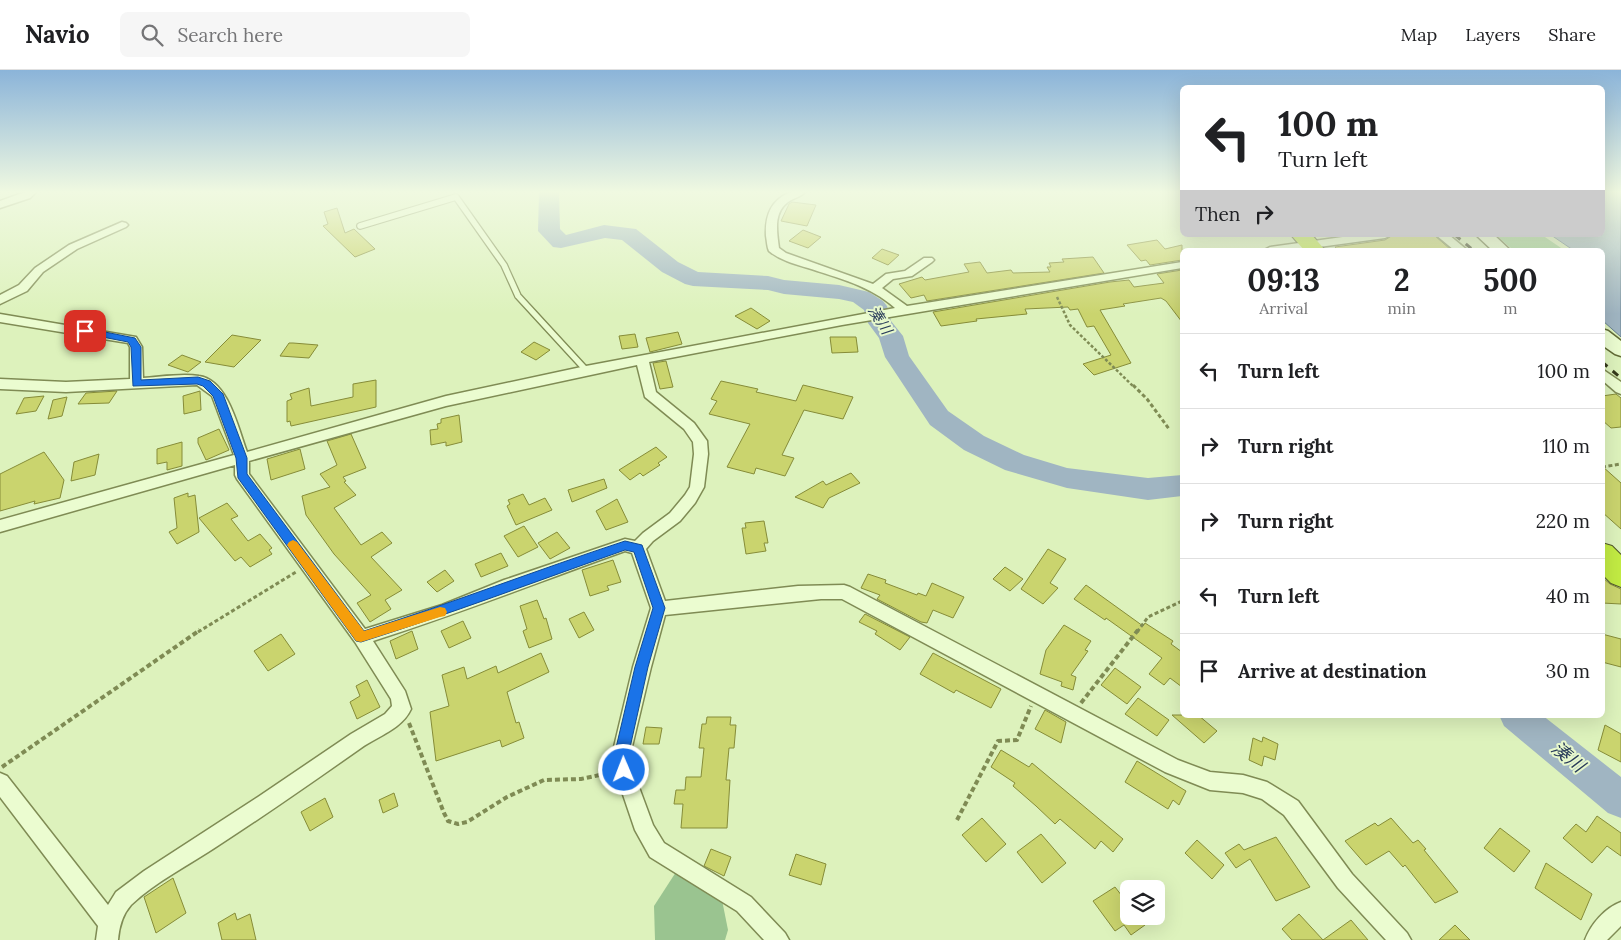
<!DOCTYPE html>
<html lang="en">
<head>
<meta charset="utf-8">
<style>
  :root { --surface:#fff; --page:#f6f6f6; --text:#202124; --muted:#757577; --line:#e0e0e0 }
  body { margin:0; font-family:Lora,"Noto Sans JP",serif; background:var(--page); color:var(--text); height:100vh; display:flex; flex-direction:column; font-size:19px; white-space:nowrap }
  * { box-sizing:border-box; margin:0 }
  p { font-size:16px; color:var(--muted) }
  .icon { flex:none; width:28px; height:28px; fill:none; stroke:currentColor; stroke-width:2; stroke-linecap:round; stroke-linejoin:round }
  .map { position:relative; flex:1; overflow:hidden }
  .panel { position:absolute; left:1180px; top:178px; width:425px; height:470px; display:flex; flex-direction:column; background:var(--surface); border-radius:8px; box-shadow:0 5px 20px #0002 }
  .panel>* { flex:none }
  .banner { position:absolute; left:1180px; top:15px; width:425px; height:152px; border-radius:8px; box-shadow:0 5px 20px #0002; background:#fff; color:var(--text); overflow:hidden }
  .tools { position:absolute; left:1120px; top:810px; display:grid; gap:10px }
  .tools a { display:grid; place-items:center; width:45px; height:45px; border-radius:8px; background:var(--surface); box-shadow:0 5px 20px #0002; font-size:25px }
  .pin { position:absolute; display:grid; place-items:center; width:42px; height:42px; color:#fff; margin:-21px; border-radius:10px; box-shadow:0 2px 8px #0006 }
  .me { position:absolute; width:55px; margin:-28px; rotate:359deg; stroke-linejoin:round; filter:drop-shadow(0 0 4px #0008) }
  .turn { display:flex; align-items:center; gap:18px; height:105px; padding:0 15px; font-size:22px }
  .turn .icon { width:65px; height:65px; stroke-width:2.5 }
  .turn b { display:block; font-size:35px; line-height:42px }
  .then { display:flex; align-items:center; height:48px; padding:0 15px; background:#0003; gap:10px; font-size:19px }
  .eta { display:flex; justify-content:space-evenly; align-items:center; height:85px; text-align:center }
  .eta b { font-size:30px; font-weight:700; line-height:35px }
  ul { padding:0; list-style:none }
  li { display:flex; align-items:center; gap:15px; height:75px; padding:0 15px; border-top:1px solid var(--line) }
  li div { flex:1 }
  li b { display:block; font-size:19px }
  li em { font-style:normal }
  header { display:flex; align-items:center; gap:30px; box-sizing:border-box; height:70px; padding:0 25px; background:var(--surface); border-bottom:1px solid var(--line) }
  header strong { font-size:24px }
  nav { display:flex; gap:28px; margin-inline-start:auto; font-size:18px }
  .search { width:350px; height:45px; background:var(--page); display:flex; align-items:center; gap:12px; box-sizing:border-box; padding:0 18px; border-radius:8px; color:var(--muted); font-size:19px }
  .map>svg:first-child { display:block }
  .green { fill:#9dd08f }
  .cemetery { fill:#9ac490 }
  .water { fill:#a0b5c2; stroke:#677f91 }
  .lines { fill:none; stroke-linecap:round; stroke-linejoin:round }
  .river { fill:#a0b5c2; fill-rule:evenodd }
  .building { fill:#cad46e; stroke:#868c38 }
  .lane-casing { stroke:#7f8b54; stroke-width:8 }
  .street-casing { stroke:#7f8b54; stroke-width:3 }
  .secondary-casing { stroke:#636c37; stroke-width:3 }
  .highway-casing { stroke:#515829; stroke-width:2 }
  .path-far2 { stroke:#7f8b54; stroke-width:2.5; stroke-dasharray:3 2; stroke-linecap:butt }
  .path-far1 { stroke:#7f8b54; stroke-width:3; stroke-dasharray:4 2.5; stroke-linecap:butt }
  .path { stroke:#7f8b54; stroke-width:4; stroke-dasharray:5 3; stroke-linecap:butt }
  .lane { stroke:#ebfcd0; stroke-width:5.5 }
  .street { fill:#ebfcd0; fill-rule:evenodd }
  .secondary { fill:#ebfcd0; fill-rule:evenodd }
  .highway { fill:#c2eb43; fill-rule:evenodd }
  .rail { stroke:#34381a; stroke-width:3; stroke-dasharray:7 7; stroke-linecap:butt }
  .route { fill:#1a73e8; stroke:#114b97 }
  .slow { fill:#f59e0b }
  .labels { text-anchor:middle; stroke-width:4; stroke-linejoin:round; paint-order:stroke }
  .water-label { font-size:15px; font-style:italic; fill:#283b5a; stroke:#e7f8cc }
  .near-water-label { font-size:18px; font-style:italic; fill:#283b5a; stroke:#e7f8cc }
</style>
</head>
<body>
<header>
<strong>Navio</strong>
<div class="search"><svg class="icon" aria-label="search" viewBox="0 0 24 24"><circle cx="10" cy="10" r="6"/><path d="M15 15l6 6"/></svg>Search here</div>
<nav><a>Map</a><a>Layers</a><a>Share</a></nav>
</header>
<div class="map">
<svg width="1621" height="870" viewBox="0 0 1621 870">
  <rect width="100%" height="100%" fill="#ddf2bc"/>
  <path class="green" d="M1496,165h46l22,15h-51z"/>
  <path class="cemetery" d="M676,802l46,28 6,30 -3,10h-70l-1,-34z"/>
  <path class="water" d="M1603,122h18v145l-18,-16 -1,-49 2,-1 -1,-1 -1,-20h-29l-22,-15h51z"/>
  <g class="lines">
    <path class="river" d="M539,122h20l1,37 6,6 38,-10 32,4 42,33 20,10 70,4 16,4 55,5 30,7 14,9 4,5 4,15 12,15 6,20 39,55 36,25 40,19 43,13 81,10 34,-3v21l-34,4 -81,-12 -62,-18 -41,-20 -34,-25 -45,-68 -6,-19 -11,-15 -4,-13 -11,-8 -14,-3 -55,-5 -16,-4 -75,-4 -8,-2 -23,-12 -40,-32 -17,-2 -44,10 -8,-1 -15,-16z
      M1499,645h43l79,62v41l-13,-5 -104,-87z"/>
  </g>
  <path class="building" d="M792,132l24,3 -9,21 -26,-5 8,-17z
    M337,138l8,25 9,-4 21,20 -20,8 -32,-31 5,-2 -4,-12z
    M803,160l18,7 -13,11 -19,-7z
    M1393,165h41l17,15h-113l-3,-3 50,-7z
    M1157,170l8,9 17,-4v15l-32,5 -4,-5 -5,1 -14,-16z
    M882,179l17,6 -11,10 -16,-7z
    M1093,187l11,16 -177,28 -3,-6 -13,3 -12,-14 23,-7 3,3 44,-8 -5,-8 16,-2 7,11 24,-3 2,3 37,-1 -3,-5h4l-2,-4 15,-1 -2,-3z
    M1182,200v52l-16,-21 -5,-3 -38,6 2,2 -25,4 31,53 -37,12 -11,-11 28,-9 -17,-29 -7,1 -9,-18 -8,1 -2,-3 -43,2 2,5 -51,5 1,2 -36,5 -8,-14 177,-30 19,-2 5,7 30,-4 -7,-9z
    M751,238l19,13 -13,8 -22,-13z
    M678,262l4,12 -32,8 -4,-14z
    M635,264l3,13 -16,2 -3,-13z
    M232,265l29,5 -27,27 -29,-5z
    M830,267h26l2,15 -26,1z
    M534,272l16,8 -14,10 -15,-8z
    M289,273h4l25,2 -9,13 -29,-2z
    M182,285l19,7 -13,10 -20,-7z
    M666,291l7,26 -13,2 -7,-26z
    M376,310v27l-85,19 -1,-5 -3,1v-21l5,-2 -2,-5 19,-6 2,18 42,-9v-13z
    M721,311l37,8 -2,3 40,9 7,-16 50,12 -10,22 -39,-9 -22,45 12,3 -9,18 -29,-8 -2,6 -27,-7 23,-43 -41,-10 8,-13 -6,-2z
    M117,321l-8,12 -31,1 8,-11z
    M200,321l1,19 -17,4 -1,-18z
    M1616,324l5,4v29l-10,1 -9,-8v-24z
    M44,326l-8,15 -20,3 8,-16z
    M67,327l-5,19 -14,3 5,-19z
    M459,345l3,27 -16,4v-4l-15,3 -1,-15 8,-1 -1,-5 4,-1v-4z
    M219,359l10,21 -23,10 -8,-17v-5z
    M351,364l15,34 -23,9 3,4 -2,1 12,13 -22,13 27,37 21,-13 10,11 -21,14 31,33 -17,10 6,9 -21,13 -13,-19 14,-8 -37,-41 -28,-39 -4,-19 28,-9 -10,-13 17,-9 -10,-24z
    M182,372v24l-15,4v-8l-10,2v-15z
    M656,377l11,10 -9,6 2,2 -17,11 -3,-3 -10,7 -11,-10z
    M300,379l5,20 -34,11 -4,-21z
    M44,382l20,28 -4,18 -26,6 1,-3 -35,10v-37z
    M99,384l-4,21 -24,6 3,-19z
    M1602,396l19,17v46l-19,-17z
    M851,403l9,10 -31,15 -6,10 -28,-11 28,-16 3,4z
    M604,409l3,9 -35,14 -4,-12z
    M188,423v4l7,-2 4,37 -22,12 -8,-12 8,-4 -3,-30z
    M523,424l6,11 16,-7 7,12 -36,15 -9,-19 3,-2 -2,-4z
    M617,429l11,23 -22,8 -10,-19z
    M227,433l11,13 -7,3 17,22 12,-7 12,14 -3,2 3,4 -22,13 -9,-10 -6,4 -36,-43z
    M764,451l4,22h-4l2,8 -20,3 -4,-26h4l-1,-5z
    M524,456l14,21 -20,10 -14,-21z
    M557,462l13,16 -20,11 -12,-16z
    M1048,479l18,10 -16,24 8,5 -15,16 -22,-15z
    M501,483l7,13 -27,11 -6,-13z
    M613,490l8,22 -14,4 2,4 -19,6 -8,-26z
    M1005,497l18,12 -13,12 -17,-12z
    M445,500l9,11 -17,11 -10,-10z
    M868,504l18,6 -1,3 32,12 1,-2 8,3 6,-13 32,14 -11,21 -20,-8 -6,13 -6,-1 -44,-23 3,-4 -19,-7z
    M1602,507l8,7 11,5v15l-19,-1z
    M1086,515l57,41 2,-3 28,18 -2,3 11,8v35l-12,-9 -6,7 -15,-11 13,-16 -56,-40 -1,2 -31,-21z
    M537,530l7,19 2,-1 6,21 -23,9 -6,-17 4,-2 -7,-23z
    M584,542l10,18 -15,8 -10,-19z
    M865,544l45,23 -10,13 -25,-16 2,-3 -18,-9z
    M463,551l8,17 -22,10 -8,-17z
    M1064,555l27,16 -6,9 3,1 -17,24 5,2 -3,13 -12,-4 1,-4 -22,-8 6,-24z
    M412,561l6,18 -22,10 -6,-18z
    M281,564l14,20 -27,17 -14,-20z
    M1602,564l19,5v28l-19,-5z
    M541,583l8,19 -42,20 9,31 3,-1 5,16 -22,9 -2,-7 -64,21 -6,-49 19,-6 -7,-31 22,-8 3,12 29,-13 2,7z
    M933,583l68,36 -10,19 -35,-18 -2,3 -34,-19z
    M1115,598l26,19 -14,17 -26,-19z
    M367,610l13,27 -23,12 -7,-17 10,-6 -4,-10z
    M1138,628l31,22 -12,16 -32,-22z
    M1045,640l21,12 -5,21 -26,-14z
    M1172,645h26l19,16 -13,12z
    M707,647h24l-1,8h6l-2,23h-5l-3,32h4l-3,48h-46l2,-24h-9l2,-14h9l1,-13h15l3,-29h-5l3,-24h4z
    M1605,655l16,9v28l-23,-12z
    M646,657l16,1 -3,16h-16z
    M1263,667l15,7 -3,16 -11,-4 -2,10 -13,-6 4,-22 9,4z
    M1001,680l28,17 3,-4 91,76 -10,13 -12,-11 -6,8 -35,-30 -5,5 -19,-18 -23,-20 2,-3 -24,-16z
    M1137,691l49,30 -7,14 -6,-5 -5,9 -43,-27z
    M394,723l4,13 -15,7 -4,-13z
    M325,728l8,19 -23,14 -9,-19z
    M1597,746l24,17v23l-14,-10 -15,17 -29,-25 13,-14 10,8z
    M982,748l24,26 -20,18 -24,-27z
    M1391,748l22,25 5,-3 8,9 -2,1 34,42 -23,11 -30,-38 -2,2 -14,-16 -23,14 -21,-24 30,-18 3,3z
    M1500,758l30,23 -16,21 -30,-24z
    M1041,764l25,29 -24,20 -25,-31z
    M1276,767l34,50 -34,14 -26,-42 -14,9 -11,-15 14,-9 5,6z
    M1197,770l27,25 -12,14 -27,-26z
    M711,779l20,8 -7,19 -20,-10z
    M796,784l30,10 -5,21 -32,-10z
    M1546,793l46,31 -11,26 -46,-32z
    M173,808l13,35 -30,20 -12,-36z
    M1115,817l14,18v11h9l7,9 -14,10 -7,-10 -9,6 -22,-30z
    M235,843l2,7 13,-6 6,26h-34l-4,-17z
    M1299,844l24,26 28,-20 17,20h-76l-10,-11z
    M1455,855l15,15h-31z"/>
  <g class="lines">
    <g class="lane-casing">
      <path id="lane" d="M360,156l96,-29 48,68 14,31 68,74"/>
    </g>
    <g class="street-casing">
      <path id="street" d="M25,122h11l-6,6 -30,10v-7z
        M791,122h14c-4,5 -12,6 -17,10 -15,11 -11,30 -9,46l7,5 87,31 13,-10 19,-3 19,-13h8l2,2 -2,2 -20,14 -19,3 -11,9 25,18 275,-44v6l-340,57 -193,37 7,30 38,31 13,18 1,13 -4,33 -9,16 -15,18 -27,20 -7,8 19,52 133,-15 46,-1 6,2 328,173 32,12 33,3 24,7 31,19 54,73 55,59 4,7h-25l-48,-52 -54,-73 -22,-16 -19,-6 -33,-3 -45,-18 -323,-173h-21l-156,16 -14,52 -20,84 2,20 20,54 11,18 87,54 34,36 4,7h-25l-27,-29 -87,-54 -15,-27 -20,-59 -2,-20 20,-84 18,-59 -19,-55 -7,-2c-84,30 -167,63 -252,90l32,50 6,18c-9,20 -33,27 -50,39 -47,33 -94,66 -142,97 -28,19 -63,36 -88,60 -9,10 -12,23 -13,35h-22l2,-14 -98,-129v-24l7,3 101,129 8,-13 28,-21 114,-74 93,-63 34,-20 7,-8 -1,-7 -36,-57 -118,-163 -2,-4v-10l-235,67v-12l234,-65 -22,-59 -15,-11 -131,7 -66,-3v-10l66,3 64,-3v-32l-2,-4 -128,-21v-8l136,23 6,10 1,31c18,-1 38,-5 56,-2 29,4 39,52 48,76l199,-56 140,-30 309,-58c-24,-22 -57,-30 -87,-40 -14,-4 -28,-8 -39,-17 -2,-4 -2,-10 -3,-15 -1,-21 5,-36 25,-44zM637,295l8,32 39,32 9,13 1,12 -4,33 -5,8 -15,18 -27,20 -8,8 -10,-2 -121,41 -62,25 -77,24 -116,-155v-13l197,-55z
        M122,152l4,1 2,2 -2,2 -49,22 -34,23 -16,19 -27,13v-9l19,-10 16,-17 34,-23z
        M1357,165h34l-6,3 -88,12h-33l6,-3z
        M1436,165h13l18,15h-13z
        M1602,299l19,13v12l-5,-2 -14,-12z
        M1621,832v24l-14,14h-22c6,-16 20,-32 36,-38z"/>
    </g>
    <g class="secondary-casing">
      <path id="secondary" d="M1476,165h18l16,15h-18z
        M1602,259l6,2 13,10v15l-6,-2 -13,-9z"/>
    </g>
    <g class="highway-casing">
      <path id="highway" d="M1291,165h21l13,15h-21z
        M1602,473l10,3 9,9v32l-10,-4 -9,-9z"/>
    </g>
    <path class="path-far2" d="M1057,227l13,28 64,62"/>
    <path class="path-far1" d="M1133,315l14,14 22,30
      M1602,397l19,-3
      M198,562l98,-60
      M1137,562l11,-15 34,-16"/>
    <path class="path" d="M1081,633l57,-73
      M409,653l35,90 4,8 10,3 9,-2 40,-25 37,-17 37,-1 28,-6
      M2,697l198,-137
      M957,750l41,-79 19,-1 14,-34"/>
    <use href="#lane" class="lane"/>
    <use href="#street" class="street"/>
    <use href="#secondary" class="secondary"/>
    <use href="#highway" class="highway"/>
    <path class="rail" d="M1455,165l18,15
      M1602,292l19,16"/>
  </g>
  <linearGradient id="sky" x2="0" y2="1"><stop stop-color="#8bb4d9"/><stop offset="0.5" stop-color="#f0f9e1"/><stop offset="1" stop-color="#f0f9e1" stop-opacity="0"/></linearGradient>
  <rect width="1621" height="244" fill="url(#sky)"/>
  <path class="route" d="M85,258l50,10 6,9v33l57,-3 12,4 13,13 24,64v16l117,157c88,-28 173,-61 261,-90l17,4 23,63 -17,59 -19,85 2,18 -2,5 -5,2 -5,-2 -4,-23 20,-85 18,-59 -19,-56 -9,-2c-88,31 -175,64 -264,92l-5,-1 -118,-163 -2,-20 -23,-62 -10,-10 -6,-2 -64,2 -2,-39 -3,-5 -46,-9v-4z"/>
  <path class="slow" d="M293,470l4,2 67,89 76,-24 5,1 2,4 -2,4 -5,1 -79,25 -5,-1 -67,-93 -2,-3 2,-3z"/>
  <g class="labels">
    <g class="water-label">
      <text transform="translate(880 250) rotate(58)" y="5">湊川</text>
    </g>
    <g class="near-water-label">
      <text transform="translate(1568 687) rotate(39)" y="6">湊川</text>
    </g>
  </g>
</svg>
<div class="tools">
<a><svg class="icon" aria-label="layers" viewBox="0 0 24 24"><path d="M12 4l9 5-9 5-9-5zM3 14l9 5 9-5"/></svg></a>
</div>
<div class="pin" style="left:85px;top:261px;background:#d93025"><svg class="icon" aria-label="arrive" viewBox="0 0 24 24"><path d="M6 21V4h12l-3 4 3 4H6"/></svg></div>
<svg class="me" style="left:624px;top:700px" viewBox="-20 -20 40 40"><circle r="17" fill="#1a73e8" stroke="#fff" stroke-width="3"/><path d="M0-11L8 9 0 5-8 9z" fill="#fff"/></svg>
<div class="banner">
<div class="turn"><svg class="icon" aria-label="left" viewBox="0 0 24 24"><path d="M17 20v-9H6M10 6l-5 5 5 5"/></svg><div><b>100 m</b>Turn left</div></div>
<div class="then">Then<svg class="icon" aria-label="right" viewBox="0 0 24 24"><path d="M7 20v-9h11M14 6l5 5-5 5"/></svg></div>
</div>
<section class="panel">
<div class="eta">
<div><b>09:13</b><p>Arrival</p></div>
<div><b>2</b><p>min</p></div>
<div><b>500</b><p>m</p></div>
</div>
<ul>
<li><svg class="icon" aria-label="left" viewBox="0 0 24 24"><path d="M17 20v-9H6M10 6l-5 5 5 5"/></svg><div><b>Turn left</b></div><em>100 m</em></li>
<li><svg class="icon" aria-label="right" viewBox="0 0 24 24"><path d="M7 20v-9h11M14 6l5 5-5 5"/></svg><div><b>Turn right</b></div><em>110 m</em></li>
<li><svg class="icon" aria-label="right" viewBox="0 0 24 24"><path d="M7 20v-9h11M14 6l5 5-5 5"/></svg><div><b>Turn right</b></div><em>220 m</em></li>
<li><svg class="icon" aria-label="left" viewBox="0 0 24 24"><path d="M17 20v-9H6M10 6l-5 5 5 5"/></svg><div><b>Turn left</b></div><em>40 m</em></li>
<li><svg class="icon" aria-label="arrive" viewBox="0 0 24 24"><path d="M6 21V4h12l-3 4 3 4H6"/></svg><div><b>Arrive at destination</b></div><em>30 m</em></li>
</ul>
</section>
</div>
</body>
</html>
